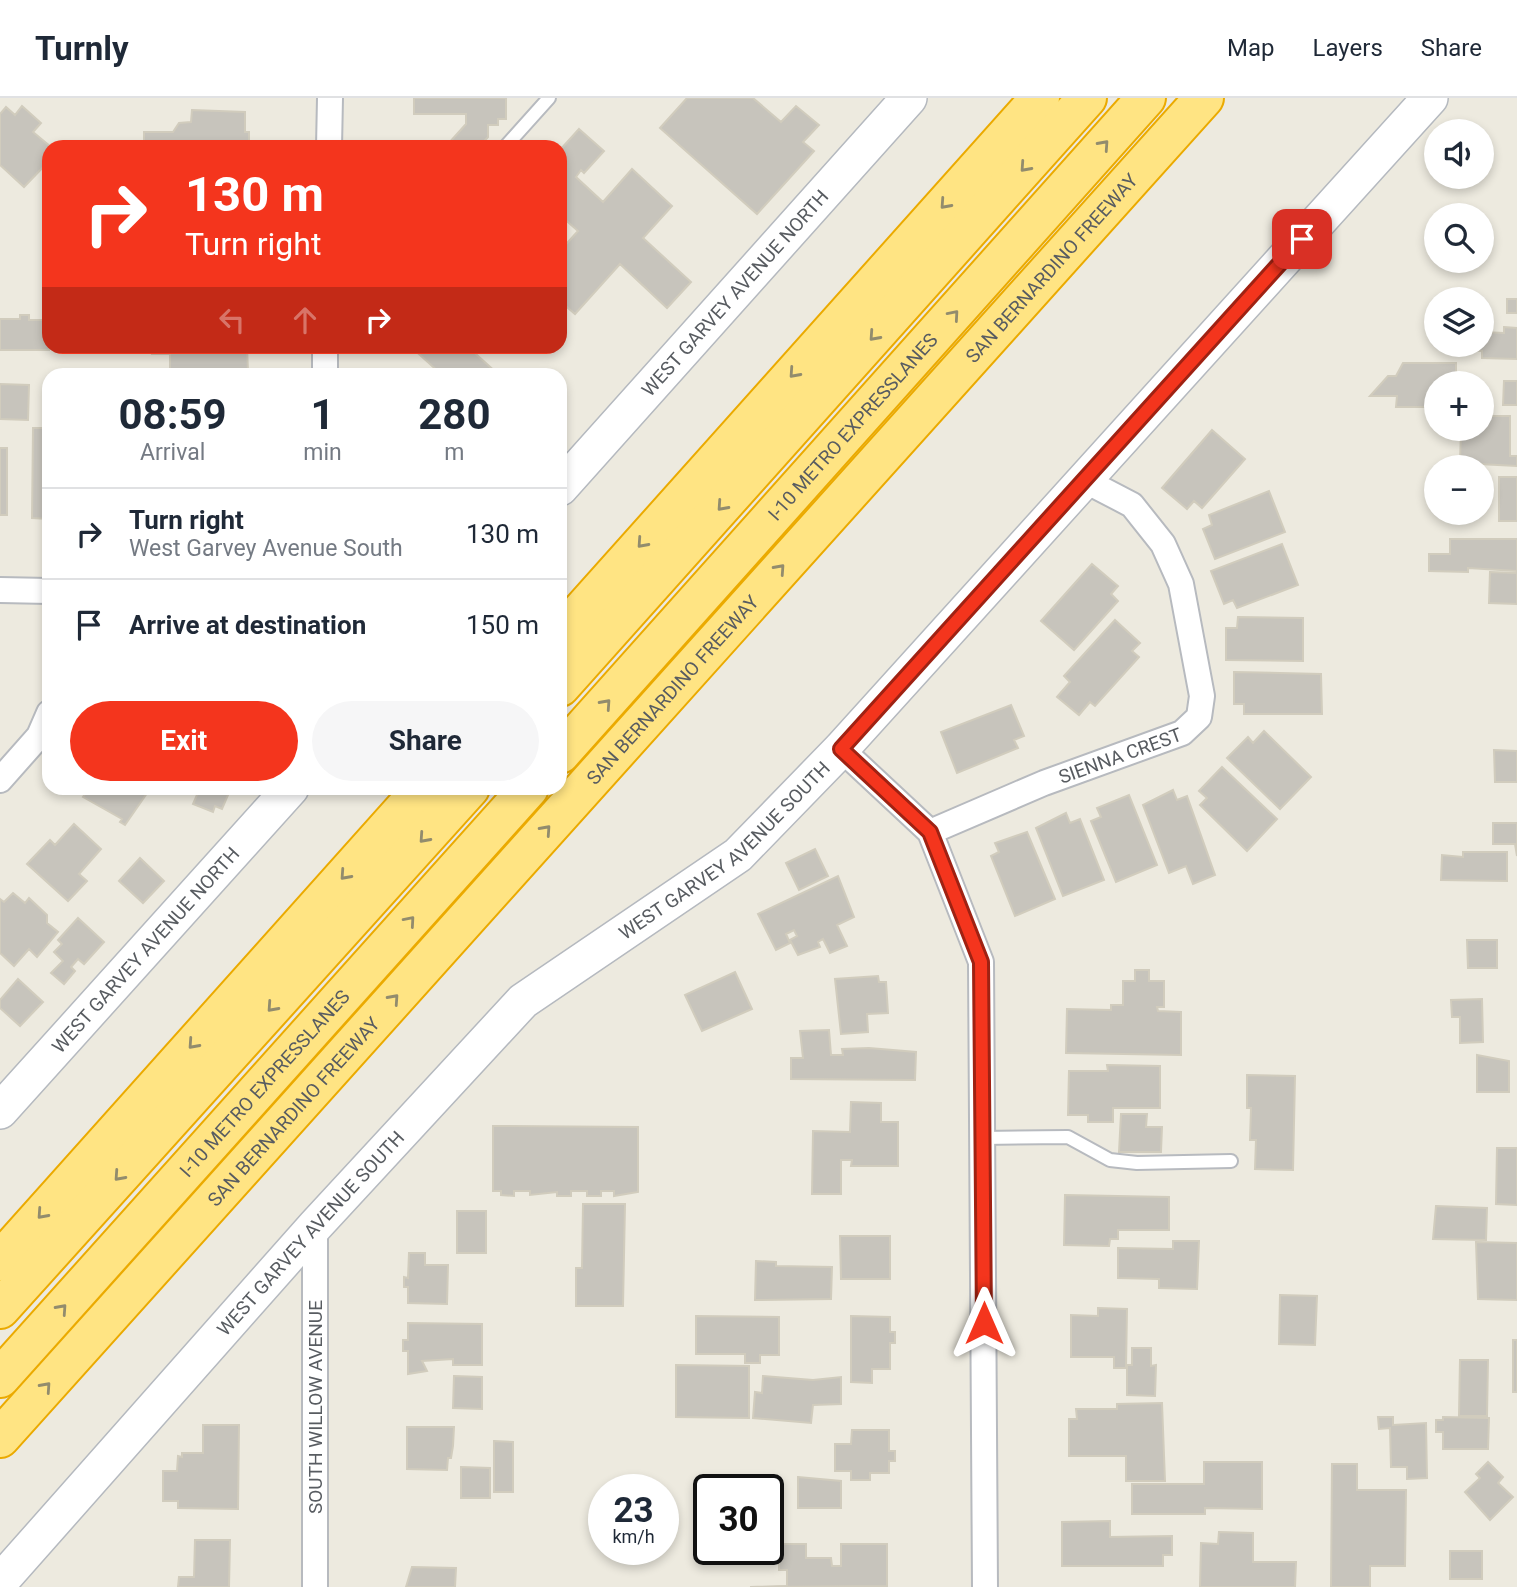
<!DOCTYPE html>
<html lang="en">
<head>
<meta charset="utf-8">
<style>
  :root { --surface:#fff; --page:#f6f6f7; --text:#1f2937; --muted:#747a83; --line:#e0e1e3; --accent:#f4351d }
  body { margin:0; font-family:Roboto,sans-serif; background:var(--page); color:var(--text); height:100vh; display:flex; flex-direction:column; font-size:26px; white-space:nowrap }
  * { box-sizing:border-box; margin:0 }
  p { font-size:23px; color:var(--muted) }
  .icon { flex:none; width:38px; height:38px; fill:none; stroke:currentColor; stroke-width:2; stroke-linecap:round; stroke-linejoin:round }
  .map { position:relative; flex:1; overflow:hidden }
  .details { position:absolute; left:42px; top:270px; width:525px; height:427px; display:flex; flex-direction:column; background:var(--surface); border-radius:21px; box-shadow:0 4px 10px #0003 }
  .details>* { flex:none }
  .hud { position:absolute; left:42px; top:42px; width:525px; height:214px; border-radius:21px; box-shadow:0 4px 10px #0003; background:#f4351d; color:#fff; overflow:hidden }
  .fabs { position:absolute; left:1424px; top:21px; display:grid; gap:14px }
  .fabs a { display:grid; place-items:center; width:70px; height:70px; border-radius:50%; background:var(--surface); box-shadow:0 4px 10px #0003; font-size:35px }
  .speed { position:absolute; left:588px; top:1376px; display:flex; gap:14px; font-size:35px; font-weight:700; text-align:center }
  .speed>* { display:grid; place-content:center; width:91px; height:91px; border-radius:50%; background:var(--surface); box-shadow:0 4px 10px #0003; line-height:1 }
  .speed small { font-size:18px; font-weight:400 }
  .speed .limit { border:4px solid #111; border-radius:10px; background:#fff; color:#111 }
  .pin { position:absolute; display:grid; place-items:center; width:60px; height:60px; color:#fff; margin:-30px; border-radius:14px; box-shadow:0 4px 10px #0006 }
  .me { position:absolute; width:77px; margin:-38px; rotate:0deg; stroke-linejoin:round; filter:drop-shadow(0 0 5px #0008) }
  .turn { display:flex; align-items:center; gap:24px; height:147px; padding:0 28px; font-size:32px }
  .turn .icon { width:91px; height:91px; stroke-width:2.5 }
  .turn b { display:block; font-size:49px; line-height:60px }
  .lanes { display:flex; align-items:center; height:66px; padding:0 28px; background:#0003; justify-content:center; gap:35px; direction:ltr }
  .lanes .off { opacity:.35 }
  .eta { display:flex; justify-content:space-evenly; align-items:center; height:119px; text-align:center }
  .eta b { font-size:42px; font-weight:700; line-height:49px }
  .button { display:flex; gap:14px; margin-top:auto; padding:14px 28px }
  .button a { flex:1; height:80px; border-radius:42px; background:var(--accent); color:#fff; font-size:28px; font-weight:700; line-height:80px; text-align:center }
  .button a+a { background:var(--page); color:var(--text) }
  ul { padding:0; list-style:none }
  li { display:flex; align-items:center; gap:21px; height:91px; padding:0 28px; border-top:2px solid var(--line) }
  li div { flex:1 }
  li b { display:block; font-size:26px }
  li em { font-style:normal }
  header { display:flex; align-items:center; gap:42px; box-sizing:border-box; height:98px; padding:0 35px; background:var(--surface); border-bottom:2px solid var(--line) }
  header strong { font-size:33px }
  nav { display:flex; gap:38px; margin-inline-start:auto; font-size:24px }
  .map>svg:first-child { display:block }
  .building { fill:#c7c4bc; stroke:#d1ccbd; stroke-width:2 }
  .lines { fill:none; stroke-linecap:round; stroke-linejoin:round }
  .lane-casing { stroke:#b7babf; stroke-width:16 }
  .street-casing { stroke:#b7babf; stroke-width:28 }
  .secondary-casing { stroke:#b5b9bf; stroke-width:38 }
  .highway-casing { stroke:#ebaa00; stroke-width:42 }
  .lane { stroke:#fff; stroke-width:12 }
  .street { stroke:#fff; stroke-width:24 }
  .secondary { stroke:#fff; stroke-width:35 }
  .highway { stroke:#ffe483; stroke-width:38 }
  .oneway { stroke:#928c6d }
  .route-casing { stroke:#9f2213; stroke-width:18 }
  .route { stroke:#f4351d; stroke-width:12 }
  .labels { text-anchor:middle; stroke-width:5; stroke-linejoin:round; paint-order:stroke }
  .street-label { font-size:19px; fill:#585c61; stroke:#fff }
</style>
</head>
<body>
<header>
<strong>Turnly</strong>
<nav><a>Map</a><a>Layers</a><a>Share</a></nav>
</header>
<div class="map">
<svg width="1517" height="1489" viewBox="0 0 1517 1489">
  <rect width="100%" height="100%" fill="#edeadf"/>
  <path class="building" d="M414,0h92v21h-8v6h-10v12l-9,10h-28l-3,-3 18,-20v-10h-52z
    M687,0h66l28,24 15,-16 23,19 -16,17 11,9 -57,63 -97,-86z
    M22,8l19,17 -8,9 18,15 -2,14 -25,26 -24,-22v-51l6,-7 9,8z
    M192,12l53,2v20h4v15h-105v-15h29l6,-9 12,-1z
    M579,31l25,22 -20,22 -3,-3 -5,7 27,25 29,-33 40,37 -29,32 48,44 -24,26 -47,-44 -45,50 -15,-13v-50l18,-20 -18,-16v-65z
    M397,45l33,1v3h-33z
    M1507,201h10v14h-10z
    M20,217h9v5h20v30h-49v-31h20z
    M1504,229l13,1v31l-35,-1v-7l-22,-1v-5h22l1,-13 21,1z
    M152,248h95l1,26 -78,1v-19h-18z
    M410,248h57l31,28h-57z
    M1403,265h53v20h-19v24h-41l1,-11h-27l18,-20h8z
    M1504,283h13v24h-14z
    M0,286l29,1 -1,35 -28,-1z
    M1482,318h28v40h7v10l-57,-3 1,-34h21z
    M33,330h16v91l-17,-1z
    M1212,332l33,29 -43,49 -8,-7 -7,8 -25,-21z
    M0,350h7v67h-7z
    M1499,379h18v44h-18z
    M1269,393l16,41 -70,27 -12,-30 9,-4 -3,-10z
    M1450,441h67v32l-49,-3v4l-39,-1v-17h21z
    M1282,446l16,41 -61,23 -4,-8 -9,4 -13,-33z
    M1092,466l26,22 -7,8 7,7 -44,49 -33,-29z
    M1490,474l27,1v31l-28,-1z
    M1238,519l65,1v43l-77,-1v-32h11z
    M1115,522l25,23 -8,8 7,6 -44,49 -5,-4 -11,13 -22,-18 13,-15 -6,-6z
    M1234,574l87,2 1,40h-78v-10h-10z
    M1011,607l13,31 -10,4 4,8 -61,25 -16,-41z
    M1264,633l47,46 -31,32 -53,-51 21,-21 5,6z
    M1494,652l23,1v31h-22z
    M1222,669l55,52 -30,32 -47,-46 7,-7 -8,-7z
    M89,690h59l2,1 -25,36 -5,-3 2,-3 -39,-22z
    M200,690h31l-9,21 -7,-3 -2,6 -20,-8z
    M1173,692l4,10 10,-4 28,79 -22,9 -7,-18 -17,7 -26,-68z
    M1129,697l28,70 -41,17 -25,-61 10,-4 -4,-9z
    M1066,715l4,10 10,-4 24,61 -41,16 -27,-68z
    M1493,725h24v33l-2,-12h-22z
    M74,726l27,25 -22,25 8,7 -19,20 -41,-37 23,-24 5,5z
    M1027,734l28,67 -40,17 -24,-60 8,-4 -4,-9z
    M815,751l13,27 -29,14 -13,-27z
    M1463,754h44v29l-66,-1 1,-25 21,2z
    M140,760l24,23 -21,22 -24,-22z
    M838,778l16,41 -17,8 10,21 -17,7 -7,-14 -5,3 2,5 -22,8 -8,-15 7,-4 -3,-6 -8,4 4,9 -14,7 -18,-36z
    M13,795l12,10 4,-5 18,17v8l11,9 -21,25 -8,-8 -15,17 -14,-13v-54l4,3z
    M78,820l26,24 -20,22 -6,-5 -7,8 4,4 -11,13 -13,-11 12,-12 -9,-9 8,-8 -4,-4z
    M1467,842h30v28h-29z
    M1135,872h14v11h15v26h-7l1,4 23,1v43l-115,-2 1,-44 44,1v-5h12v-24h12z
    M735,874l17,37 -50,22 -17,-36z
    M878,878l1,6h7l2,31 -21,1 1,18 -27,2 -6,-55z
    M18,881l25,23 -23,24 -20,-18v-8z
    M1482,901l1,43 -23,1v-26h-8l-1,-17z
    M829,932l2,25h12l-1,-6 27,-1 47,4 -1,28 -124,-1v-21h12l-3,-27z
    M1477,957l32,6v31h-32z
    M1107,967l53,1v42h-47v14h-25v-7h-20l1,-44h39z
    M1247,977l48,1 -2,94 -38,-1 1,-29h-6l1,-32h-4z
    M851,1004l30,1v19h17v44h-47l1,-6h-11v34h-29l1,-63 37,1z
    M1121,1016h26l-1,13h16l-1,25h-42z
    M493,1028l145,1v65l-24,4v-5h-13v5h-14v-5h-16v5h-14v-4l-27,3v-4h-16v5l-13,-1v-4h-8z
    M1497,1050h20v57l-21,-1z
    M1065,1097l104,2v33h-51v9h-8l-1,7 -45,-1z
    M583,1106h42l-2,102h-47v-38h6z
    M1436,1108l51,2 -1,32 -53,-1z
    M457,1113h29v42h-29z
    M840,1138h50v43h-49z
    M1173,1143h26l-2,48 -38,-1v-9l-41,-1v-30l55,1z
    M1476,1144l41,1v57l-39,-1z
    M409,1155h16v12h23l-1,39 -39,-1v-16h-4v-10l4,1z
    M756,1163l20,1v4l56,1 -1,32 -76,1z
    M1280,1197l37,1 -2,49 -36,-1z
    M1098,1210l29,1 -1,59h-12v-11h-43v-42l27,1z
    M696,1218l83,1v38h-19v8h-15v-9h-49z
    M851,1218l39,1v15h5v11h-5v26h-18v14l-21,-1z
    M408,1225l74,1v41h-29v-6l-31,2 5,10 -19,3v-23h-5v-11h5z
    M1513,1242h4v52h-4z
    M1132,1250h19v18l5,-1 -1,31 -28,-1v-30h5z
    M1460,1262h28l-1,56h-28z
    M676,1267l73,1v52l-73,-1z
    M454,1278l28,1v32l-29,-1z
    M763,1278l50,4 28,-3v27l-28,1 -2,18 -58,-5 2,-26 7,1z
    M1162,1305l3,78h-39v-25h-57v-37h8l-1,-10h41v-5z
    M1378,1319h15v8l33,-2 1,55 -20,1v-12h-16l-1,-39 -11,1z
    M1443,1319l46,1 -1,31h-45v-17h-7v-12h7z
    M203,1327h36l-1,84 -60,-1v-7h-15v-30h14l1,-15 4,1v-4h21z
    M407,1329h47l-1,19 -2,12h-3l-1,12 -40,-1z
    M852,1332h37v21h6v10h-6v12h-19v7h-19v-9h-16v-27h16z
    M494,1343l19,1v50h-19z
    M1204,1364h58v47l-57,-1v6h-73v-30h72z
    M1488,1364l15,15 -5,6 15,14 -23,23 -25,-28 15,-14 -4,-4z
    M1332,1366h25v26h49l-1,76h-35v21h-39z
    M461,1369l29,1v30h-29z
    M798,1379l43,4v27h-43z
    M1110,1423v16l62,-1v19h-9v11h-101v-44z
    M1219,1434l34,1v29h43l-1,25h-95l1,-44 17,1z
    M195,1442h35l-1,47h-51l1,-10h15z
    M779,1446h27v14h25l1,8h9v-22h46v42l-137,1 37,-1v-16h-8z
    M1450,1453h32v28h-32z
    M412,1469l44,1 -1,19h-49z"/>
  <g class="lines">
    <g class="lane-casing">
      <path id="lane" d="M505,49l44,-49
        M982,1040l86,-1 42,23 27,3 94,-2"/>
    </g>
    <g class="street-casing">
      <g id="street">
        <path d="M329,49l1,-49"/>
        <path d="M325,276v-28"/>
        <path d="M0,492l49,1"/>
        <path d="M841,651l89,83 51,130 4,625"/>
        <path d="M0,682l39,-44 10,-23"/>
        <path id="s1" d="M930,734l114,-49 138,-50 17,-16 3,-21 -21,-112 -18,-40 -31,-39 -48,-25"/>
        <path d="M315,1489v-361"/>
      </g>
    </g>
    <g class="secondary-casing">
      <g id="secondary">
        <path id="s2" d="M560,390l349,-390"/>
        <path id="s3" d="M0,1013l291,-323"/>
        <path id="s4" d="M0,1484l315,-356 208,-225 215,-146 103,-106 589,-651"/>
      </g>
    </g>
    <g class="highway-casing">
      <g id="highway">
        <path d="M560,537l480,-537"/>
        <path d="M560,589l527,-589"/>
        <path id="s5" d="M560,656l586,-656"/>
        <path d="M0,1163l423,-473"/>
        <path d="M0,1211l470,-521"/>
        <path id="s6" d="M0,1280l529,-590"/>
        <path id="s7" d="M0,1340l1204,-1340"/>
      </g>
    </g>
    <use href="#lane" class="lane"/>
    <use href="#street" class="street"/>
    <use href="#secondary" class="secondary"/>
    <use href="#highway" class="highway"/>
  </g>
  <defs><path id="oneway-chevron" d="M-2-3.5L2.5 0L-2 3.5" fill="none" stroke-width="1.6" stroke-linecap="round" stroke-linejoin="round" transform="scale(1.75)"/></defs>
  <g class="oneway">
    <use href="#oneway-chevron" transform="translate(1104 47) rotate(-48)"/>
    <use href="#oneway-chevron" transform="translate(1025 69) rotate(132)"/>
    <use href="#oneway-chevron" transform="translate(945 106) rotate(132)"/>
    <use href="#oneway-chevron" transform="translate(954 217) rotate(-49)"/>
    <use href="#oneway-chevron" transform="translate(874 238) rotate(132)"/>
    <use href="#oneway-chevron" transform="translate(794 275) rotate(132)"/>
    <use href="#oneway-chevron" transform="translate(722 408) rotate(132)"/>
    <use href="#oneway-chevron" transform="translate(642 445) rotate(132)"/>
    <use href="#oneway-chevron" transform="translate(780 471) rotate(-48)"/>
    <use href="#oneway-chevron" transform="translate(606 606) rotate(-48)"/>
    <use href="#oneway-chevron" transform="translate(546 732) rotate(-48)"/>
    <use href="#oneway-chevron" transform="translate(424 740) rotate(132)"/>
    <use href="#oneway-chevron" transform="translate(345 777) rotate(132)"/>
    <use href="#oneway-chevron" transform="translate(410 823) rotate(-49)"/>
    <use href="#oneway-chevron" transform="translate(394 901) rotate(-48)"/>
    <use href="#oneway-chevron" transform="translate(272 909) rotate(132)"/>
    <use href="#oneway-chevron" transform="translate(193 946) rotate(132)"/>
    <use href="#oneway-chevron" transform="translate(119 1078) rotate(132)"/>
    <use href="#oneway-chevron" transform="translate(42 1116) rotate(132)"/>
    <use href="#oneway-chevron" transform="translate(62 1211) rotate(-48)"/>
    <use href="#oneway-chevron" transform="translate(46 1289) rotate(-48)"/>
  </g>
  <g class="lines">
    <g class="route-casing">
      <path id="route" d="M984,1225l-3,-361 -51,-130 -89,-83 461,-510"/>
    </g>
    <use href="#route" class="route"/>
  </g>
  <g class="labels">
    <g class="street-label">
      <text dy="7" stroke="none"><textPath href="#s7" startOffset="1573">SAN BERNARDINO FREEWAY</textPath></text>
      <text dy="7" stroke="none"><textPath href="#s2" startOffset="262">WEST GARVEY AVENUE NORTH</textPath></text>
      <text dy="7" stroke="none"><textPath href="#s5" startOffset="439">I-10 METRO EXPRESSLANES</textPath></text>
      <text dy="7" stroke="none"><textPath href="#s7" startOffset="1006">SAN BERNARDINO FREEWAY</textPath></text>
      <text dy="7" stroke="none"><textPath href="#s1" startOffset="205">SIENNA CREST</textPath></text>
      <text dy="7" stroke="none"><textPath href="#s4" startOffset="1034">WEST GARVEY AVENUE SOUTH</textPath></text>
      <text dy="7" stroke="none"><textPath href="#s3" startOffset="217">WEST GARVEY AVENUE NORTH</textPath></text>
      <text dy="7" stroke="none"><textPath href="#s6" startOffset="396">I-10 METRO EXPRESSLANES</textPath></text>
      <text dy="7" stroke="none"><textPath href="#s7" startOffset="439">SAN BERNARDINO FREEWAY</textPath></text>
      <text dy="7" stroke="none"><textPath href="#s4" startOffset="467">WEST GARVEY AVENUE SOUTH</textPath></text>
      <text transform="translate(315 1309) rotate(-90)" y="7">SOUTH WILLOW AVENUE</text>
    </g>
  </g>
</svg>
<div class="fabs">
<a><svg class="icon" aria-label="sound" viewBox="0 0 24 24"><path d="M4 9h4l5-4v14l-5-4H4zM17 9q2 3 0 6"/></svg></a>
<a><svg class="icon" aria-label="search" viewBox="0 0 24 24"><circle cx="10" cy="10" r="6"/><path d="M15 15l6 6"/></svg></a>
<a><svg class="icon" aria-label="layers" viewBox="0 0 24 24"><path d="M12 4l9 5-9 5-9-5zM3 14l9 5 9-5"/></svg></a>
<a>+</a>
<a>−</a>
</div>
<div class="speed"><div>23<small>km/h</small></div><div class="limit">30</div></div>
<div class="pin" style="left:1302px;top:141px;background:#d93025"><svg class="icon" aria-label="arrive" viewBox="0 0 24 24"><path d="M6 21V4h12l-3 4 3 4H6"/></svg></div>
<svg class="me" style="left:984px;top:1225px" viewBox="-20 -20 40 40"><path d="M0-17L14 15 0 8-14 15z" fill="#f4351d" stroke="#fff" stroke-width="4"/></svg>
<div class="hud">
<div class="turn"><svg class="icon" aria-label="right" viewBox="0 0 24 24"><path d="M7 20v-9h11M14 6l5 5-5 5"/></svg><div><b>130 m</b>Turn right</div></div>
<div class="lanes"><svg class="icon off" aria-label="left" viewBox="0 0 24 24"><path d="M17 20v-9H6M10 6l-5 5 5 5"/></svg><svg class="icon off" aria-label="ahead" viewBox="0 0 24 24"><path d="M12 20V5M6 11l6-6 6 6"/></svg><svg class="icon" aria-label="right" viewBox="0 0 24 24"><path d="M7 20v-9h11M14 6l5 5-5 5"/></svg></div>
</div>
<section class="details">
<div class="eta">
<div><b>08:59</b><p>Arrival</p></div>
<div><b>1</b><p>min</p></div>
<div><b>280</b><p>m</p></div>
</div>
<ul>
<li><svg class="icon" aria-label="right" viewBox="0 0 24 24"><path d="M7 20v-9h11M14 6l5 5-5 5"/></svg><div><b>Turn right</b><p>West Garvey Avenue South</p></div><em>130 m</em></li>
<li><svg class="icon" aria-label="arrive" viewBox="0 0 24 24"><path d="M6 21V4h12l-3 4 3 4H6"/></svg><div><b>Arrive at destination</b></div><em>150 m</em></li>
</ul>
<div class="button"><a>Exit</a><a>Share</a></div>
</section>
</div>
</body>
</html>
